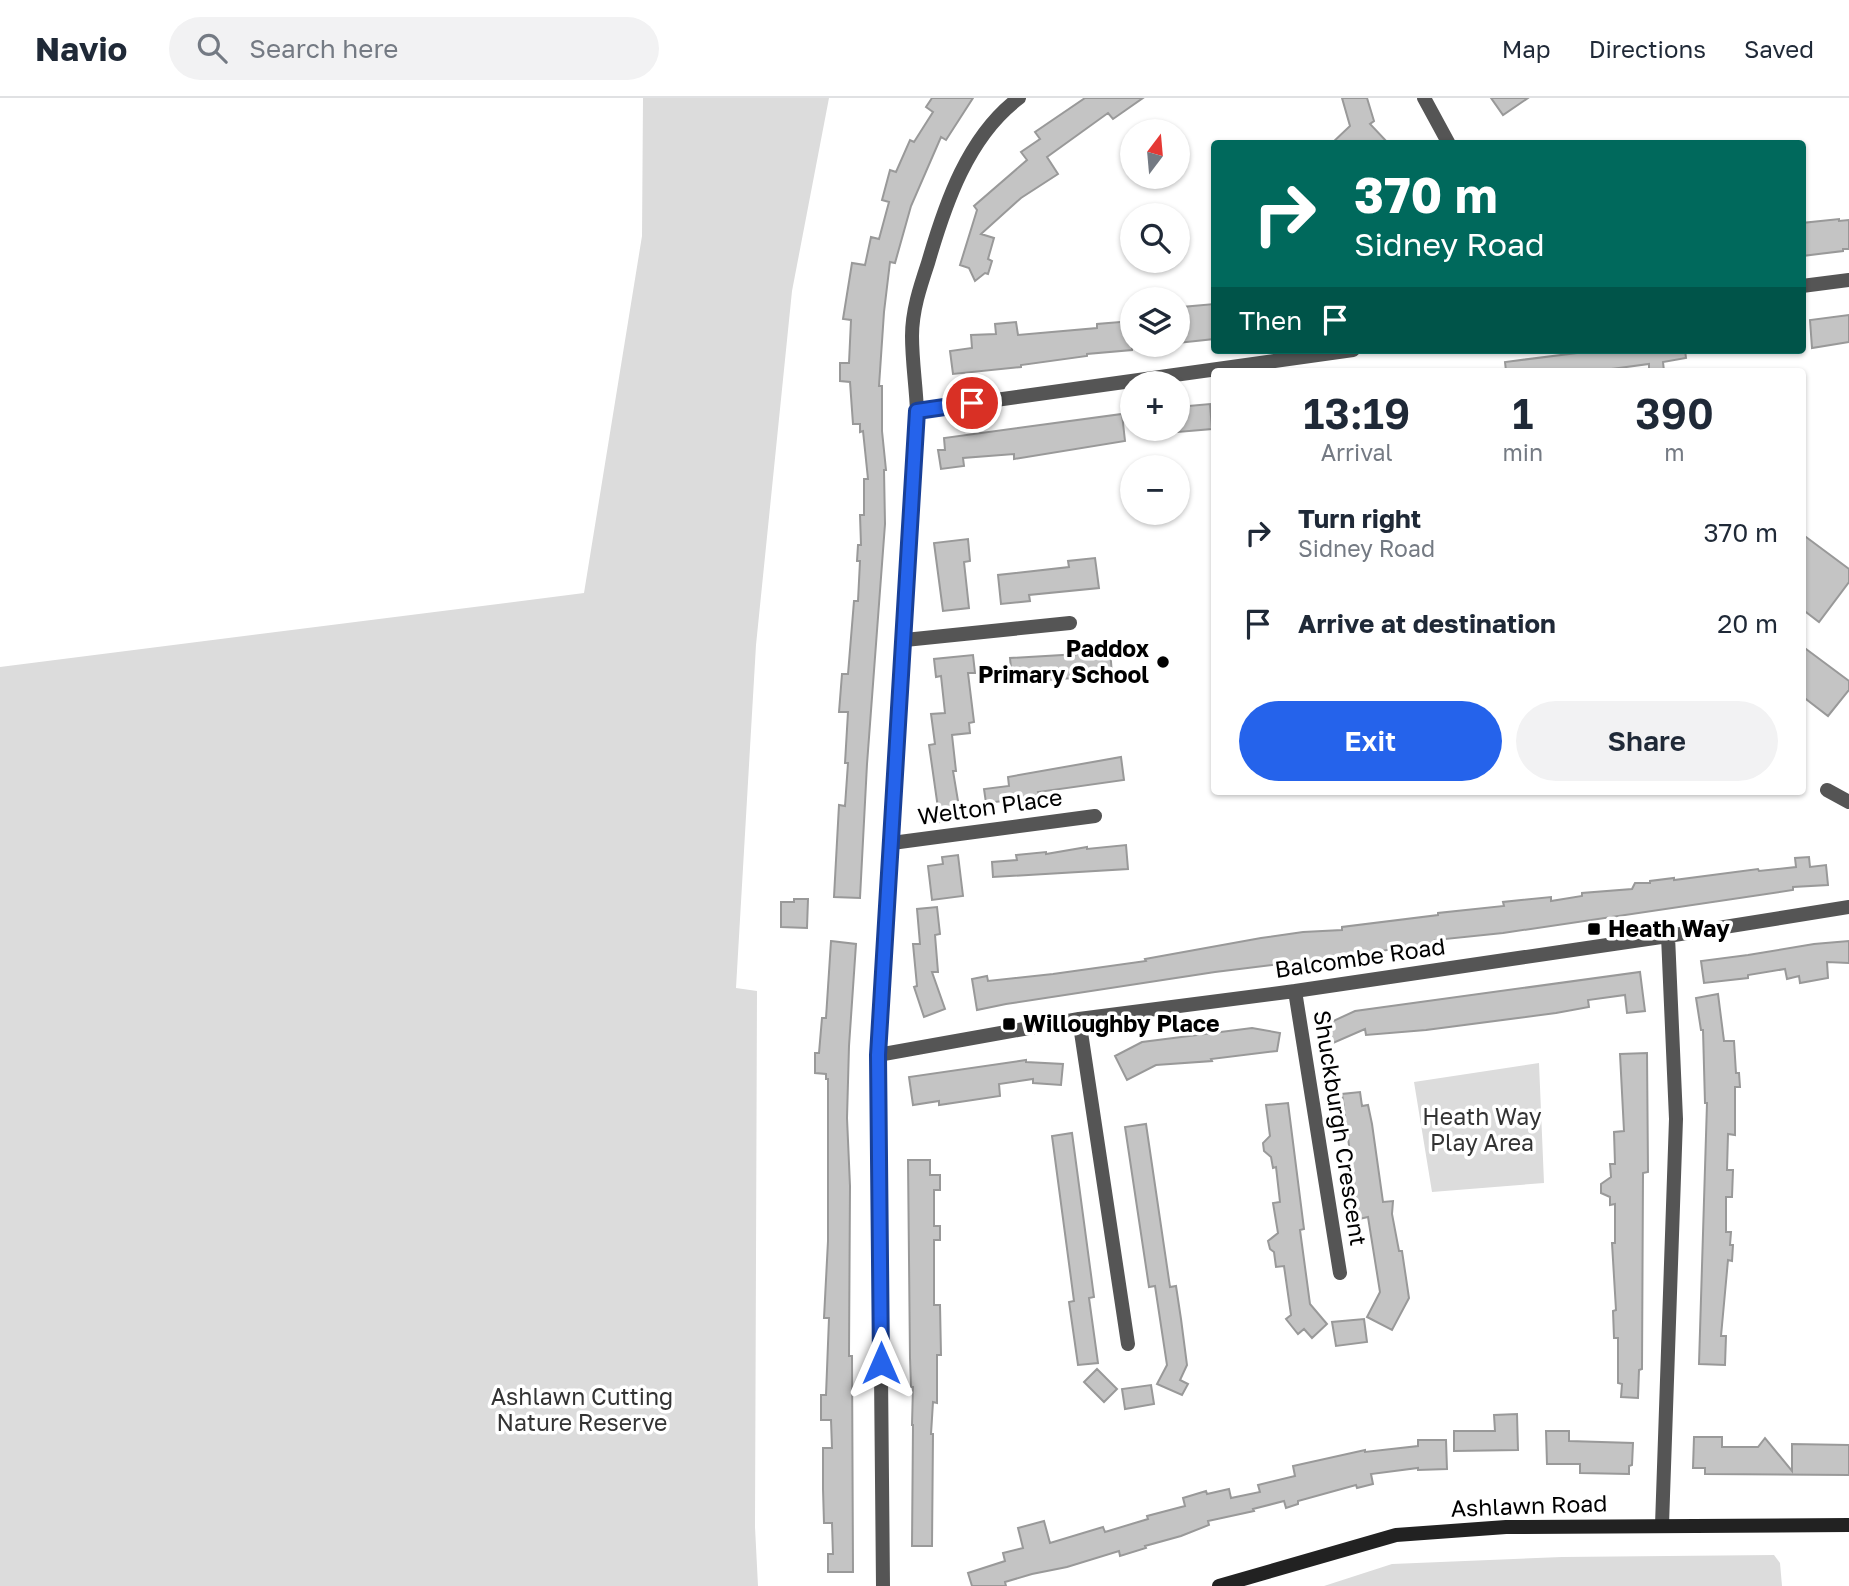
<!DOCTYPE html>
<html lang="en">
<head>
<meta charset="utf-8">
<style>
  :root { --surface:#fff; --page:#f2f2f3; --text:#1f2937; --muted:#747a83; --line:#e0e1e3; --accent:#2563eb }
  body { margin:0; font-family:"Golos Text",sans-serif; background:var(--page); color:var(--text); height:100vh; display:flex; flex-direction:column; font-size:26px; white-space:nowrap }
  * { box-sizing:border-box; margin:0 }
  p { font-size:23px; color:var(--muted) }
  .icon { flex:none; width:38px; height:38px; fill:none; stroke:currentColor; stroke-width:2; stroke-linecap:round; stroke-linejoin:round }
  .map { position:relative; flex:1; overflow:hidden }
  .sheet { position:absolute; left:1211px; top:270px; width:595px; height:427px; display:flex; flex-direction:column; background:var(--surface); border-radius:7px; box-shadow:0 2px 5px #0004 }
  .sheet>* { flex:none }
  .hud { position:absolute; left:1211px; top:42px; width:595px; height:214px; border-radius:7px; box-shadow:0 2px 5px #0004; background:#00695c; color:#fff; overflow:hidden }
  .needle { width:46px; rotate:16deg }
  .fabs { position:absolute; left:1120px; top:21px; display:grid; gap:14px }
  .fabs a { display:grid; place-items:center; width:70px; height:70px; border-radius:50%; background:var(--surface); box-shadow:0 2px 5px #0004; font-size:35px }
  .pin { position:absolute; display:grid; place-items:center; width:60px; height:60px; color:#fff; margin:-30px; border:4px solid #fff; border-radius:50%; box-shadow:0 2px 7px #0007 }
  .me { position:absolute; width:77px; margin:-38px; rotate:0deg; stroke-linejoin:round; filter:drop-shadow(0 0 5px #0008) }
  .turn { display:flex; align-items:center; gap:24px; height:147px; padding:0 28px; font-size:32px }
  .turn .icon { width:91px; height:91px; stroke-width:2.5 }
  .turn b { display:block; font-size:49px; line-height:60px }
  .then { display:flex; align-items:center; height:66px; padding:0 28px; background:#0003; gap:14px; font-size:26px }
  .eta { display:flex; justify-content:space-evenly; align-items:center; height:119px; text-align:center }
  .eta b { font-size:42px; font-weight:600; line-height:49px }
  .action { display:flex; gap:14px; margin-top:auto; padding:14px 28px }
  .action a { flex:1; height:80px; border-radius:42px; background:var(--accent); color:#fff; font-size:28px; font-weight:600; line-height:80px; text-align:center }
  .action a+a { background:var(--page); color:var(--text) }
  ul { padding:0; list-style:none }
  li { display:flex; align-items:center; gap:21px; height:91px; padding:0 28px }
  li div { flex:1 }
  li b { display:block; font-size:26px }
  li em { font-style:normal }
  header { display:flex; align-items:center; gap:42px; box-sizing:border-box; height:98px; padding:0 35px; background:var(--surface); border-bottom:2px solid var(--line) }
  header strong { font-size:33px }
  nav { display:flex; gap:38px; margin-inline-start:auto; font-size:24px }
  .search { width:490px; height:63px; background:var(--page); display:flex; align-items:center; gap:18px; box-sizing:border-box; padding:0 24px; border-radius:38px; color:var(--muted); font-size:26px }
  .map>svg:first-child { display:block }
  .green { fill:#dcdcdc }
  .building { fill:#c4c4c4; stroke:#999; stroke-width:2 }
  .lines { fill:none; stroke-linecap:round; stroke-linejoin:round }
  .street { stroke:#555; stroke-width:14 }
  .secondary { stroke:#222; stroke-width:14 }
  .route-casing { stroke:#184099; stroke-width:18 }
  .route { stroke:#2563eb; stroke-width:12 }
  .poi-dot { fill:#000; stroke:#fff; stroke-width:2.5 }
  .labels { text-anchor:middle; stroke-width:7; stroke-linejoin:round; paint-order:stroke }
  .poi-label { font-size:23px; font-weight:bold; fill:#000; stroke:#fff; text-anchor:start }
  .street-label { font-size:23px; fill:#000; stroke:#fff }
  .park-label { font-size:23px; fill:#333; stroke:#fff }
</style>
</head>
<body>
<header>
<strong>Navio</strong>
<div class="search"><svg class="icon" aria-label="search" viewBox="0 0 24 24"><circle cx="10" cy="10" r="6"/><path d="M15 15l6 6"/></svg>Search here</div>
<nav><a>Map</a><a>Directions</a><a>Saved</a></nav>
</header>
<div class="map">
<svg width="1849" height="1488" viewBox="0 0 1849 1488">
  <rect width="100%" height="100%" fill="#fff"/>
  <path class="green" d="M643,0h186l-37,193 -36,354 -20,343 21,3 -2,536 3,59h-758v-919l584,-74 58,-357z
    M1539,965l5,120 -112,9 -18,-110z
    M1774,1457l6,8 2,23h-458l68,-22 170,-7z"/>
  <path class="building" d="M932,0h41l-27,42 -5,-3 -30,69 -16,57 -5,-1 -6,50 -5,74h3v45l4,39h-2l1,54 -18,240 -7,134 -26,-1 5,-92 6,1 3,-43h-3l3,-51h-9l3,-38h6l6,-73h4l2,-40h-3l1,-16h3l-1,-30h4v-36h4l-5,-48 -3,1v-8h-7l-3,-42 -10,-1v-18h9l2,-43 -8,-1 9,-56 13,2 6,-28 8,2 10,-37 -7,-2 8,-30 6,2 14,-32 4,2 19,-30 -7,-5z
    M1085,0h58l-30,21 -5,-6 -61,44 11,17 -37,24 -40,36 13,4 -6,21 4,2 -4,13 -3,-1 -10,8 -6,-13 -9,-3 17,-55 -3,-4 53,-46 -6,-8 19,-13 -5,-7z
    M1342,0h25l7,23 -4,3 19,20h-58l19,-18z
    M1491,0h37l-25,17z
    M1839,121v2l10,-1v29h-6v2l-41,5v-33z
    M1214,206v35l-36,4v-21l5,-1 -1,-14z
    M1849,217v27l-37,6 -2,-28z
    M1132,223v29l-45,4v2l-66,9v2l-68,7 -3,-23 22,-3 -1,-13 25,-1 -1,-10 21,-2 2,13 79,-7v-4z
    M1601,252h84l1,8 -23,4 1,9h-15v-7l-52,7h-91l-1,-9z
    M1210,306l2,25 -34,3v-25z
    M1122,316l3,27 -111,18v-5l-51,4 1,8 -23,3 -3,-19h7l-1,-12z
    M1802,436l47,35v13l-30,40 -17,-13z
    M968,441l2,22 -6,1 5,46 -26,3 -9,-68z
    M1095,460l4,30 -70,7 1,6 -29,3 -3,-29 71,-8 -1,-6z
    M1802,548l47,35v9l-21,26 -26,-20z
    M1110,550l2,27 -64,5 -1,-2 -22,2v-4l-13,2 -2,-20 69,-4v-3z
    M973,557l2,18h-7l6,49 -5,1 1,10 -18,2 4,36h-3l8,48 -21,3 -11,-77 6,-1 -4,-30 14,-1 -4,-37 -5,1 -2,-18z
    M1121,659l3,23 -86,12 1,5 -53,6 -2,-14 25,-3 -1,-9z
    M1126,747l2,24 -135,8 -1,-15 25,-2 -1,-5 30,-3v2l41,-7v2z
    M958,757l5,41 -31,4 -4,-34 15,-2 -1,-7z
    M1809,759l1,10 16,-2 2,20 -35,2v3l-290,43 -68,7 1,3 -97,14 -124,15 -209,32 -29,6 -5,-31 15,-3 1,5 65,-7 93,-13 -1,-2 116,-21 42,-6 39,-2v-3l96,-12v-2l66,-7 -1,-4 48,-5v4l31,-5v-3l50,-4 3,-6h15v-2l24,-3v2l84,-11 1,2 37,-4 -1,-9z
    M794,801h14l-1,29 -26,-1v-25h13z
    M937,809l3,27 -5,1 3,37h-6l13,37 -21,8 -10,-30 3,-1 -4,-42h7l-3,-35z
    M831,843l25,3 -7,102 -2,72 3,68 -1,170h3l1,216h-25v-18h5l-1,-31h-8l-1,-34v-41h9l-1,-28h-10v-25h5l3,-77h-5l4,-77v-162h-2v-5l-11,-1v-20h4l3,-35h4z
    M1849,843v22l-22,-1 1,16 -28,5 -1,-7 -12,3 -2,-10 -37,6v3l-44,5 -3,-22 47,-6 66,-11z
    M1640,874l5,39 -18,2 -2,-18 -37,5 1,7 -33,6 -130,17 -60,5 -1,-6 -41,18 -8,-18 39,-18z
    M1718,896l6,47h10l2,32h3l1,14h-5v48l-7,-1 -1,36h6l-1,27h-6v35h5l-1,13h3l-1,16 -4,-1 -7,76h5l-1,29 -26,-1 8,-261h-2l-2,-73h-2l-5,-32z
    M1252,930l28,5 -3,18 -66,8 1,2 -56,4 -29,15 -12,-24 27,-14z
    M1647,955l1,119 -5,1 -1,196 -3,1 -1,28 -17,-1 1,-13 -4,-1v-45h-4l-1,-27 3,-1 -4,-67h3v-39l-5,1v-8l-9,-4v-9l10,-7 -1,-13h5l-1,-32 10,-1 -4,-77z
    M1026,962v2l37,2 -2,21 -28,-2v-4l-34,5 1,12 -61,9v-4l-26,4 -4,-28z
    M1360,994l2,14 6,-1 4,19 11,78 10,-1 -1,13 7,37h3l7,47 -17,32 -25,-13 13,-25 -12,-75 -9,2 -17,-125z
    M1288,1005l16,126 -4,1 10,74 17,20 -15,14 -8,-9 -6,5 -12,-15 5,-4 -7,-49 -8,1 -2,-15 -4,-3 -2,-8 10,-8 -5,-30 7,-1 -4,-35 -3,1 -2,-11 -7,-6 -1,-8 7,-7 -4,-31z
    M1146,1026l24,163 6,-1 5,33 6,46 -7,15 8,4 -6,11 -25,-11 10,-19 -12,-79 -6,1 -24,-160z
    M1072,1035l22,164 -5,1 9,65 -20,2 -9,-63 5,-1 -22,-165z
    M908,1062h22v15h10v15h-6v36h6v14h-6v65h6l1,50h-4v48l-4,-1 -2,32h2l-1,112h-20l1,-121h-1l1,-38h-2l-1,-29z
    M1364,1221l3,23 -31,4 -4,-24z
    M1097,1271l20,20 -13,13 -20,-20z
    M1151,1287l3,19 -29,5 -3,-20z
    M1517,1316l1,36 -64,1v-20h41l-1,-16z
    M1546,1333h23v10l64,2 -1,22 -3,1v8l-49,-1v-9h-33z
    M1694,1339h28v10h36l7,-9 27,33v-27l57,1v30l-144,-1v-6h-12z
    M1418,1342h28l1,29 -29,1v-2l-47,6 2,10 -16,4 -1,-3 -58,16v3l-12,4 -2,-7 -31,8 1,2 -46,10 1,4 -28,11 -36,10 1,2 -26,8 -1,-5 -52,16 -35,7 -27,8 1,4h-34l-4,-13 37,-12 -2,-8 20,-5 -5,-20 26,-7 6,22 53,-16 2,5 43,-13 -1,-3 38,-10 -2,-8 23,-7 1,3 22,-5 2,9 29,-6 -2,-7 37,-9 -2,-10 72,-16v2l53,-6z"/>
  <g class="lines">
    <path class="street" d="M1424,0l25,46
      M1802,188l47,-6
      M917,313l436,-61
      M905,542l165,-17
      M1827,692l22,12
      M892,745l203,-27
      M1295,893l45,282
      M1079,921l49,325
      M878,957l201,-36 216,-28 373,-55 181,-29
      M1662,1427l14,-406 -8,-183
      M883,1488l-5,-531 39,-644c-1,-25 -5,-50 -5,-75 0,-25 8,-49 16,-73 17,-59 40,-127 91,-165"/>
    <path class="secondary" d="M1219,1488l177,-51 110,-8 343,-2"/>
  </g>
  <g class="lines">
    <g class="route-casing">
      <path id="route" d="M881,1265l-3,-308 39,-644 55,-8"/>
    </g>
    <use href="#route" class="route"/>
  </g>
  <g class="poi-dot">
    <circle cx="1163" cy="564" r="7"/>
    <rect x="1587" y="824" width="14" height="14" rx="3.5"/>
    <rect x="1002" y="919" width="14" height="14" rx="3.5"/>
  </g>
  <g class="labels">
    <g class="poi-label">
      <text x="1149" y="559" text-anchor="end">Paddox<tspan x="1149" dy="26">Primary School</tspan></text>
      <text x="1608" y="839">Heath Way</text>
      <text x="1023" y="934">Willoughby Place</text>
    </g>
    <g class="street-label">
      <text transform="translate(990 709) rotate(-8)" y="8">Welton Place</text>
      <text transform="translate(1360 860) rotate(-8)" y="8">Balcombe Road</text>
      <text transform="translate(1340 1030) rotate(81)" y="8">Shuckburgh Crescent</text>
      <text transform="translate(1529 1408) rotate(-2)" y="8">Ashlawn Road</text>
    </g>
    <g class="park-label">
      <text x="1482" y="1027">Heath Way<tspan x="1482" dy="26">Play Area</tspan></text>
      <text x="582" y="1307">Ashlawn Cutting<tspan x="582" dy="26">Nature Reserve</tspan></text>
    </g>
  </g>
</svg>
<div class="fabs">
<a><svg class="needle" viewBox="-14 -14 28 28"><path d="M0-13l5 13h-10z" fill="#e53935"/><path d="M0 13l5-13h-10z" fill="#747a83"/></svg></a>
<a><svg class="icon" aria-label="search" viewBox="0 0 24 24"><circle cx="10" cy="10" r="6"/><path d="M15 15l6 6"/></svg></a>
<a><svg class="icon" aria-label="layers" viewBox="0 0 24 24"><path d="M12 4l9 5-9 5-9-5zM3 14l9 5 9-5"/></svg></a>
<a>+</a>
<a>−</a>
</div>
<div class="pin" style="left:972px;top:305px;background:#d93025"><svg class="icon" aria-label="arrive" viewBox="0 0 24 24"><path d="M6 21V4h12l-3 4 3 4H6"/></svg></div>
<svg class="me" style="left:881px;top:1265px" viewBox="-20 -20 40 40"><path d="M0-17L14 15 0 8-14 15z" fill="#2563eb" stroke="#fff" stroke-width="4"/></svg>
<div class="hud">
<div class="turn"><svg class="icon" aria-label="right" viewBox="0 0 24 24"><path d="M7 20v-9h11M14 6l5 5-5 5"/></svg><div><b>370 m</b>Sidney Road</div></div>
<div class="then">Then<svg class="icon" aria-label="arrive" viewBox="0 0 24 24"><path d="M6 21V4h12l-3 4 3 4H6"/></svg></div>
</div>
<section class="sheet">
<div class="eta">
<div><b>13:19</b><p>Arrival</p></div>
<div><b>1</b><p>min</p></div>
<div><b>390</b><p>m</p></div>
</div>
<ul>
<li><svg class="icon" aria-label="right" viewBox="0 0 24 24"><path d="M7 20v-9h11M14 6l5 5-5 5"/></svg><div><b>Turn right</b><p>Sidney Road</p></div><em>370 m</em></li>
<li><svg class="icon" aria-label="arrive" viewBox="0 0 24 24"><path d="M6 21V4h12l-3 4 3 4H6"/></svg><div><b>Arrive at destination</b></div><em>20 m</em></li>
</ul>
<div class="action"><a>Exit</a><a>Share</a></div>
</section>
</div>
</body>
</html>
